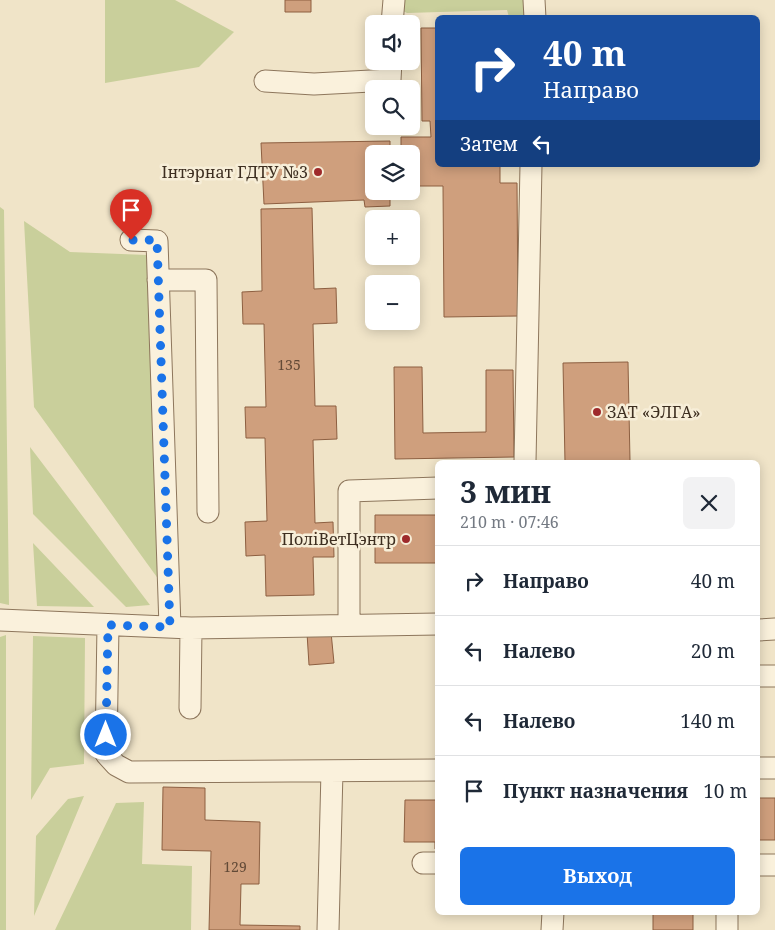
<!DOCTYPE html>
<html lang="ru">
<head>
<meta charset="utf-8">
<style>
  :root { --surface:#fff; --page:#f2f2f3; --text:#1f2937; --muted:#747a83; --line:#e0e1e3; --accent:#1a73e8 }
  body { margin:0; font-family:"Noto Serif",serif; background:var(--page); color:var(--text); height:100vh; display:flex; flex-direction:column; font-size:19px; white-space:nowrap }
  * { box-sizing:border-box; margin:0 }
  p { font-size:16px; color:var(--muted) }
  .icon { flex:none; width:28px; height:28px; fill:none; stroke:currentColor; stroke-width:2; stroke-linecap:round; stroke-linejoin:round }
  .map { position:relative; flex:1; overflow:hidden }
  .drawer { position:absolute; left:435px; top:460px; width:325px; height:455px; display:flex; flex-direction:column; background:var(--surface); border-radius:8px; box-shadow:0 2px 12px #0003 }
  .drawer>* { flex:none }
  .banner { position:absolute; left:435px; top:15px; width:325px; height:152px; border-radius:8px; box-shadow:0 2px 12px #0003; background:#1a4fa0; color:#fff; overflow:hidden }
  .fabs { position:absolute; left:365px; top:15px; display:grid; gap:10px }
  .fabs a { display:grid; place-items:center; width:55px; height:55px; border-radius:8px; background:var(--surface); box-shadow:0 2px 12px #0003; font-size:25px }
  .pin { position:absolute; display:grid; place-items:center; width:42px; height:42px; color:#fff; margin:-51px -21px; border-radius:50% 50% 50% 0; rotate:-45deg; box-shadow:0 0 5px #0007 }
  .pin .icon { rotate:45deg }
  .me { position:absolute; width:55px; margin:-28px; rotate:0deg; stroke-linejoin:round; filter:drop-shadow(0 0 4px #0008) }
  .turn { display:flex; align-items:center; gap:18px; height:105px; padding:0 25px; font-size:22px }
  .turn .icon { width:65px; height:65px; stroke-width:2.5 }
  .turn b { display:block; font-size:35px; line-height:42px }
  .then { display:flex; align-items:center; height:48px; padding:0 25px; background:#0003; gap:10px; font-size:19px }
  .round { display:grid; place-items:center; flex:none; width:52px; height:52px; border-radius:8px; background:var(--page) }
  .headline { display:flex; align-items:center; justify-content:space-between; height:85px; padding:0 25px }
  h1 { font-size:30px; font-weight:700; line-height:38px }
  .cta { display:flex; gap:10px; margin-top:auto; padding:10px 25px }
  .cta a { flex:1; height:58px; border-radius:8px; background:var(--accent); color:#fff; font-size:20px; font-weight:700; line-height:58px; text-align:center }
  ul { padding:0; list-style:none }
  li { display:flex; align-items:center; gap:15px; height:70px; padding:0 25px; border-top:1px solid var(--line) }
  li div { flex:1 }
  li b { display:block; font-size:19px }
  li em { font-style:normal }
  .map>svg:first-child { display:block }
  .green { fill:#c9cf9b }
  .building { fill:#cf9f7d; stroke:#8d5f41 }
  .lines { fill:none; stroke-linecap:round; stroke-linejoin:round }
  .minor-casing { stroke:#8d765c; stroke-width:23 }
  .minor { stroke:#faf1dc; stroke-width:21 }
  .route { stroke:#1a73e8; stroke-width:9; stroke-dasharray:0 16.2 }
  .poi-dot { fill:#9e2a2b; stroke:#f7eed8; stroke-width:2 }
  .labels { text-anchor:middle; stroke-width:5; stroke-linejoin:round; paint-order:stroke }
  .number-label { font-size:14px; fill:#624a37 }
  .poi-label { font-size:16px; fill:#3d2e20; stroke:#f7eed8; text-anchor:end }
</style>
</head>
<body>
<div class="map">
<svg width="775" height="930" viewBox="0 0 775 930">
  <rect width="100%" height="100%" fill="#f0e4c8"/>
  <path class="green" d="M105,0h70l59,32 -35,35 -94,16z
    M404,0h123l-1,18 -17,-1 -2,-7 -100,3 -8,-4z
    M0,207l4,3 5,395 -9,-2z
    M24,221l46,31 77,3 12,325 -125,-173z
    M30,447l120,158 -24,2 -93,-93z
    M33,543l61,64 -57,-1z
    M6,635v295h-6v-293z
    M33,636l52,2 -1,126 -34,4 -19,32z
    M84,796l-50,120 2,-80 32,-37z
    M144,802l-2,62 50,2 -1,64h-136l61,-127z"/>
  <path class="building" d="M285,0h26v12h-26z
    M421,28h17v137h62v18h17l1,133 -74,1 -1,-131h-32v-32h-10v-17h30l-1,-16h-8z
    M390,141v13h-16v37h16v15l-25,1 -1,-7 -100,4 -3,-61z
    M312,208l2,81 22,-1 1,35 -24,1 2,82h21l1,33 -24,1 2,83 18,-1 1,35h-21l1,38 -48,1 -1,-41 -19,1 -1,-34 22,-1 -2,-83h-19l-1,-31h21l-2,-83h-21l-1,-32 20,-1 -1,-82z
    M628,362l2,99 -65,1 -2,-99z
    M394,367h28l1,66 63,-1v-62h27l1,87 -119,2z
    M375,515h63v48h-63z
    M331,632l3,31 -25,2 -2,-32z
    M163,787l42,1v32l55,2 -1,62h-18l-1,41 60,1v4h-91l2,-79 -49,-1z
    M758,798h17v42h-17z
    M405,800h33v49h-3v-7h-31z
    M653,912h54v1l-14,1v16h-40z"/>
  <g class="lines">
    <g class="minor-casing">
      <path id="minor" d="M534,0l1,18
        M392,24l2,-24
        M265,81l49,3 76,-4 1,-19
        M131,240l26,1 13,386
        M158,280h48l2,232
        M525,462l6,-297
        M0,620l191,8 247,-4
        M108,625l-2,129 10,11 13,7 309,-2
        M349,625v-134l89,-3
        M758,630l17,-1
        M758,676h17
        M190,708l1,-80
        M758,768h17
        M423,863h15
        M758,865h17
        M727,912v18
        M328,930l4,-159
        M552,930l1,-18"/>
    </g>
    <use href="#minor" class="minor"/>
  </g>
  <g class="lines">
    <path class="route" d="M106,735l2,-110 62,2 -13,-387h-26"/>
  </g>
  <g class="poi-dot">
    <circle cx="318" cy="172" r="5"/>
    <circle cx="597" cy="412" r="5"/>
    <circle cx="406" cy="539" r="5"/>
  </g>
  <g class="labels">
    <g class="number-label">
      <text x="289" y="370">135</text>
      <text x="235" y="872">129</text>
    </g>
    <g class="poi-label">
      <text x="308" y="178">Інтэрнат ГДТУ №3</text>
      <text x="607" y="418" text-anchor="start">ЗАТ «ЭЛГА»</text>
      <text x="396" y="545">ПоліВетЦэнтр</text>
    </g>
  </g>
</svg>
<div class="fabs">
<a><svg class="icon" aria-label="sound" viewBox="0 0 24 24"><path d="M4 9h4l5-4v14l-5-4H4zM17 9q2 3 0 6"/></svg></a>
<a><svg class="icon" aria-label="search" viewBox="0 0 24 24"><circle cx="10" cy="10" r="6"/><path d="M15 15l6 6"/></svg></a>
<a><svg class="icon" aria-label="layers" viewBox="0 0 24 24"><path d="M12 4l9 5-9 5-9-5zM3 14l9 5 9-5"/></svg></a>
<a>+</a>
<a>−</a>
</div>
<div class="pin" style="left:131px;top:240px;background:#d93025"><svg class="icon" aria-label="arrive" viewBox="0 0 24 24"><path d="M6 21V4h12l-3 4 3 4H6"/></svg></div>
<svg class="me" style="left:106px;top:735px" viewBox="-20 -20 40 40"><circle r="17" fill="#1a73e8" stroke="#fff" stroke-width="3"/><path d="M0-11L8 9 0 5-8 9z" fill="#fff"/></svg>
<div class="banner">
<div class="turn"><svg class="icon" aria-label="right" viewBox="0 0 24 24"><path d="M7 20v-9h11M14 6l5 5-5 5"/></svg><div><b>40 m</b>Направо</div></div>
<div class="then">Затем<svg class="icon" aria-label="left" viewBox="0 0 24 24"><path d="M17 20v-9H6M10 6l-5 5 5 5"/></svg></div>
</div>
<section class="drawer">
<div class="headline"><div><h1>3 мин</h1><p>210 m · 07:46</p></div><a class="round"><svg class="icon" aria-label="close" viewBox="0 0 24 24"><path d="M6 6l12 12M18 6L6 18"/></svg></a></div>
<ul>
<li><svg class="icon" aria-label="right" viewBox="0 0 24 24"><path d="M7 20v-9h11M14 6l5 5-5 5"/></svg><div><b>Направо</b></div><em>40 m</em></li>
<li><svg class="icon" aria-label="left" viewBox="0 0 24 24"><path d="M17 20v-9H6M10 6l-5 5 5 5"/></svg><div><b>Налево</b></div><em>20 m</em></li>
<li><svg class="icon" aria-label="left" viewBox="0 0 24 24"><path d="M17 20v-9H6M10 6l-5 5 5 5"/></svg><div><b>Налево</b></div><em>140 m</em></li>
<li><svg class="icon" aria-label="arrive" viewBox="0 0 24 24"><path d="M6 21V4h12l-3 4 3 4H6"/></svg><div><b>Пункт назначения</b></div><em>10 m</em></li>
</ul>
<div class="cta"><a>Выход</a></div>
</section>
</div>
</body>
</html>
